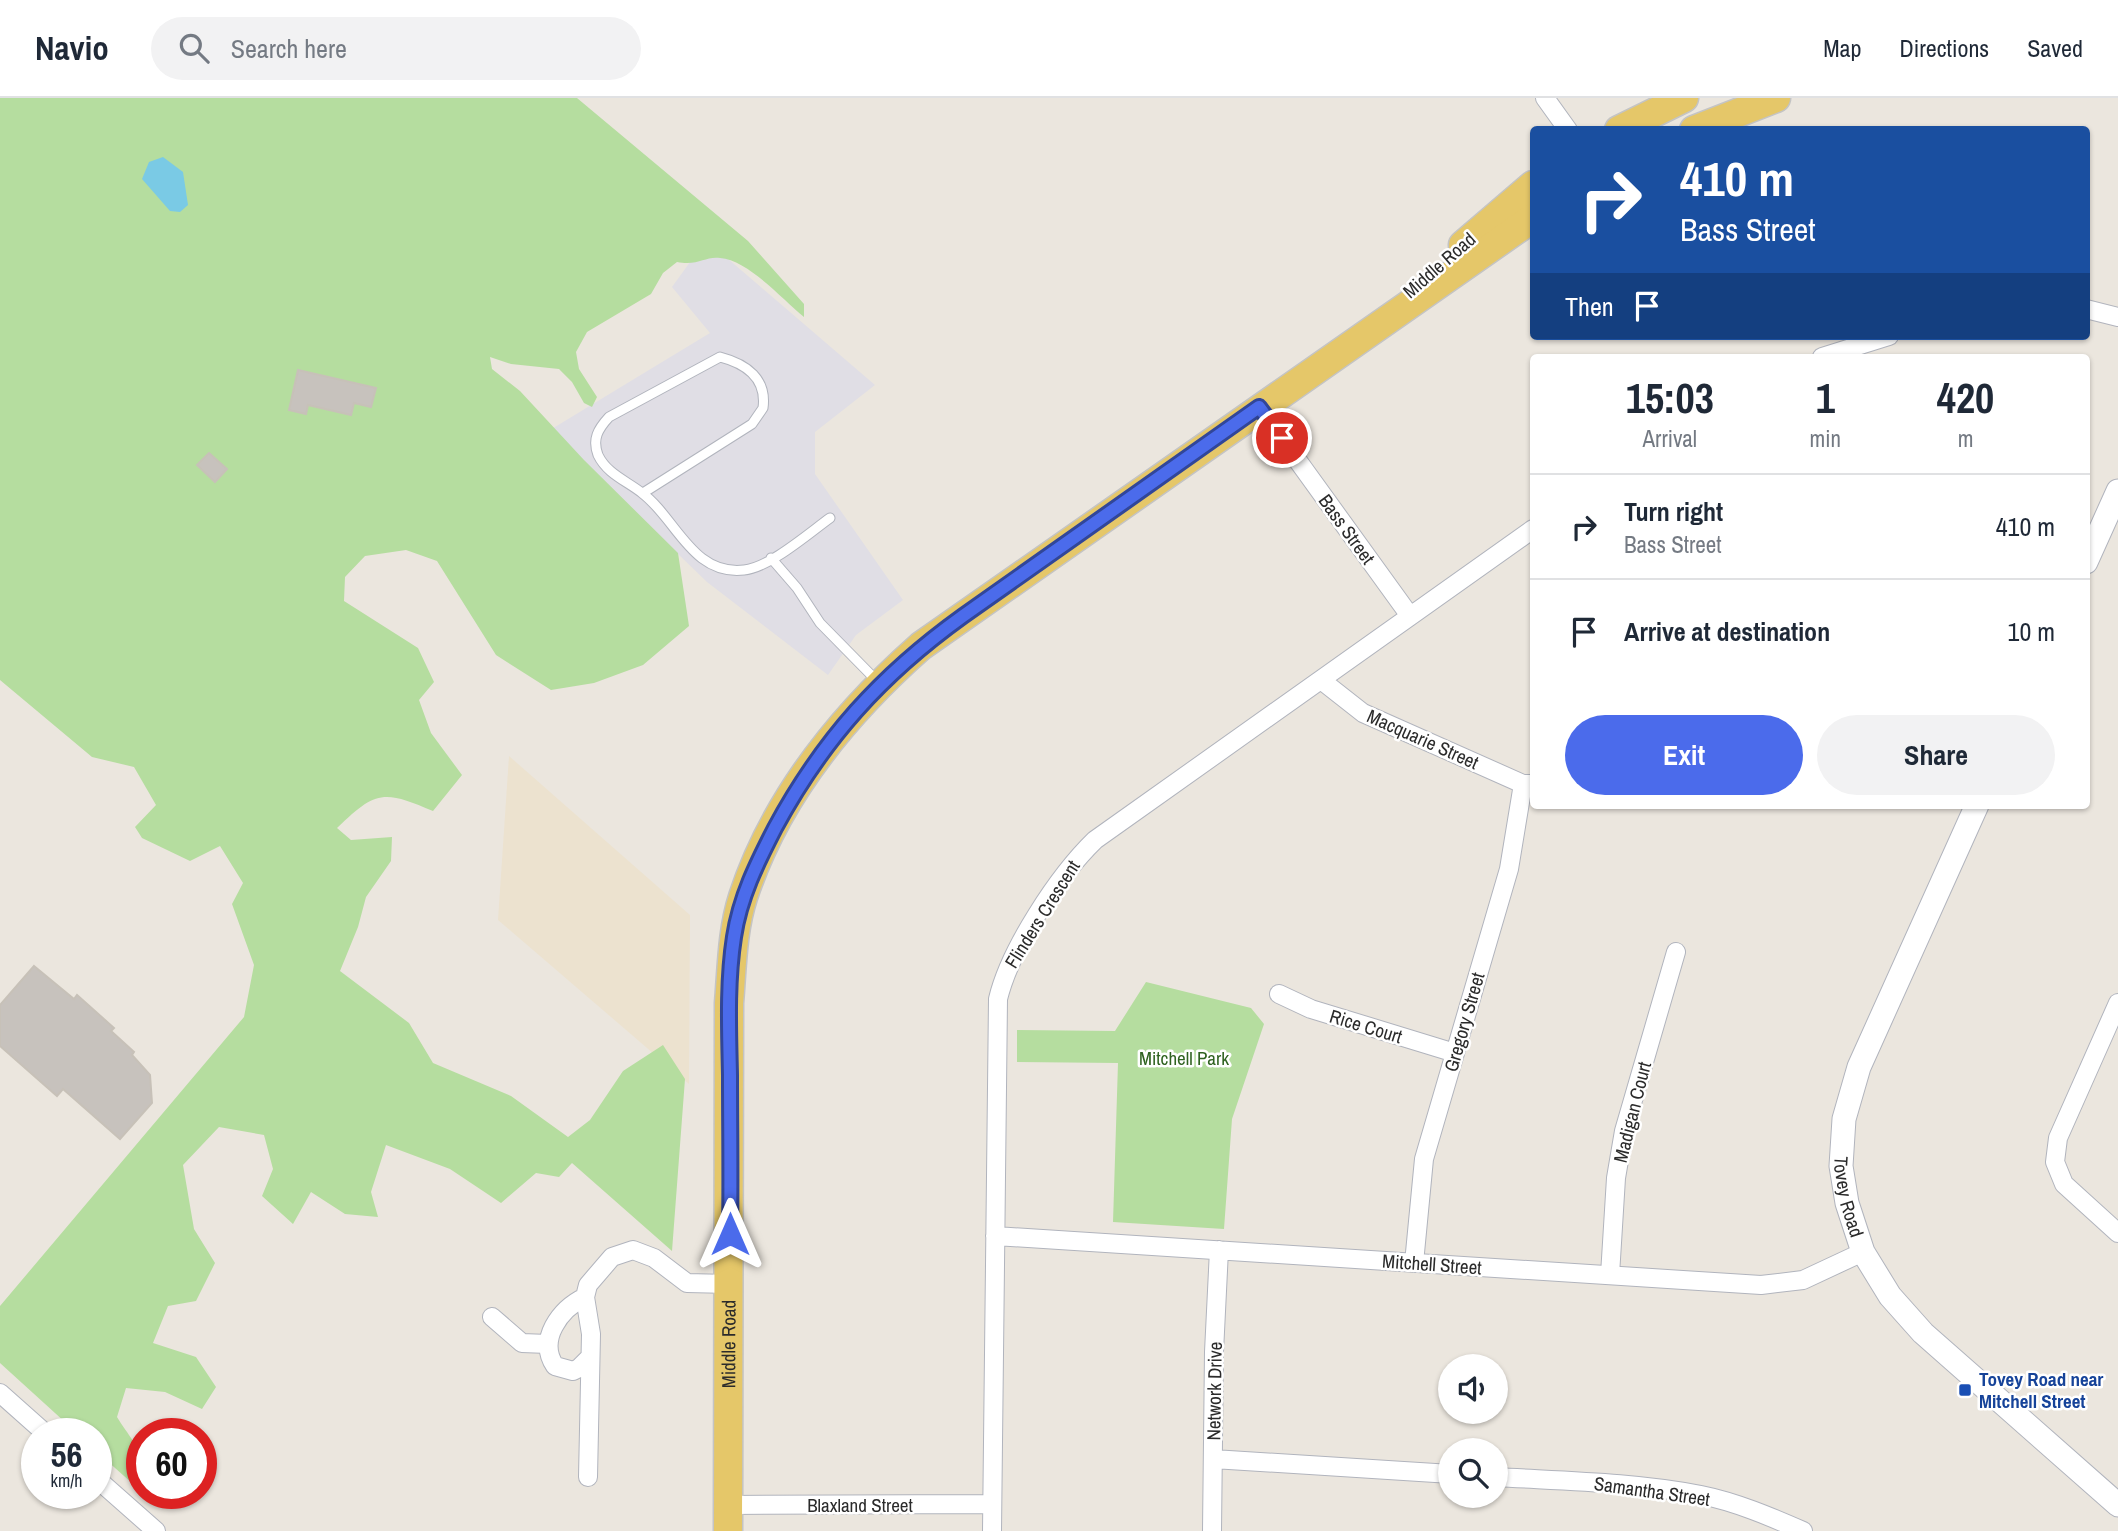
<!DOCTYPE html>
<html lang="en">
<head>
<meta charset="utf-8">
<style>
  :root { --surface:#fff; --page:#f2f2f3; --text:#1f2937; --muted:#747a83; --line:#e0e1e3; --accent:#4b6beb }
  body { margin:0; font-family:"Archivo Narrow",sans-serif; background:var(--page); color:var(--text); height:100vh; display:flex; flex-direction:column; font-size:26px; white-space:nowrap }
  * { box-sizing:border-box; margin:0 }
  p { font-size:23px; color:var(--muted) }
  .icon { flex:none; width:38px; height:38px; fill:none; stroke:currentColor; stroke-width:2; stroke-linecap:round; stroke-linejoin:round }
  .map { position:relative; flex:1; overflow:hidden }
  .drawer { position:absolute; left:1530px; top:256px; width:560px; height:455px; display:flex; flex-direction:column; background:var(--surface); border-radius:7px; box-shadow:0 2px 5px #0004 }
  .drawer>* { flex:none }
  .hud { position:absolute; left:1530px; top:28px; width:560px; height:214px; border-radius:7px; box-shadow:0 2px 5px #0004; background:#1a4fa0; color:#fff; overflow:hidden }
  .buttons { position:absolute; left:1438px; top:1256px; display:grid; gap:14px }
  .buttons a { display:grid; place-items:center; width:70px; height:70px; border-radius:50%; background:var(--surface); box-shadow:0 2px 5px #0004; font-size:35px }
  .speed { position:absolute; left:21px; top:1320px; display:flex; gap:14px; font-size:35px; font-weight:700; text-align:center }
  .speed>* { display:grid; place-content:center; width:91px; height:91px; border-radius:50%; background:var(--surface); box-shadow:0 2px 5px #0004; line-height:1 }
  .speed small { font-size:18px; font-weight:400 }
  .speed .limit { border:10px solid #d22; background:#fff; color:#111 }
  .pin { position:absolute; display:grid; place-items:center; width:60px; height:60px; color:#fff; margin:-30px; border:4px solid #fff; border-radius:50%; box-shadow:0 2px 7px #0007 }
  .me { position:absolute; width:77px; margin:-38px; rotate:0deg; stroke-linejoin:round; filter:drop-shadow(0 0 5px #0008) }
  .turn { display:flex; align-items:center; gap:24px; height:147px; padding:0 35px; font-size:32px }
  .turn .icon { width:91px; height:91px; stroke-width:2.5 }
  .turn b { display:block; font-size:49px; line-height:60px }
  .then { display:flex; align-items:center; height:66px; padding:0 35px; background:#0003; gap:14px; font-size:26px }
  .eta { display:flex; justify-content:space-evenly; align-items:center; height:119px; text-align:center }
  .eta b { font-size:42px; font-weight:700; line-height:49px }
  .action { display:flex; gap:14px; margin-top:auto; padding:14px 35px }
  .action a { flex:1; height:80px; border-radius:42px; background:var(--accent); color:#fff; font-size:28px; font-weight:700; line-height:80px; text-align:center }
  .action a+a { background:var(--page); color:var(--text) }
  ul { padding:0; list-style:none }
  li { display:flex; align-items:center; gap:21px; height:105px; padding:0 35px; border-top:2px solid var(--line) }
  li div { flex:1 }
  li b { display:block; font-size:26px }
  li em { font-style:normal }
  header { display:flex; align-items:center; gap:42px; box-sizing:border-box; height:98px; padding:0 35px; background:var(--surface); border-bottom:2px solid var(--line) }
  header strong { font-size:33px }
  nav { display:flex; gap:38px; margin-inline-start:auto; font-size:24px }
  .search { width:490px; height:63px; background:var(--page); display:flex; align-items:center; gap:18px; box-sizing:border-box; padding:0 24px; border-radius:38px; color:var(--muted); font-size:26px }
  .map>svg:first-child { display:block }
  .industrial { fill:#e0dee5 }
  .education { fill:#ece2cf }
  .green { fill:#b5dd9f }
  .water { fill:#7acae5 }
  .building { fill:#c7c2bd; stroke:#c7c1b8; stroke-width:2 }
  .lines { fill:none; stroke-linecap:round; stroke-linejoin:round }
  .service-casing { stroke:#b1b4bd; stroke-width:11 }
  .minor-casing { stroke:#b1b4bd; stroke-width:20 }
  .tertiary-casing { stroke:#b1b4bd; stroke-width:25 }
  .primary-casing { stroke:#c4c4c4; stroke-width:31 }
  .service { stroke:#fff; stroke-width:9 }
  .minor { stroke:#fff; stroke-width:18 }
  .tertiary { stroke:#fff; stroke-width:23 }
  .primary { stroke:#e5c769; stroke-width:28 }
  .route-casing { stroke:#314699; stroke-width:18 }
  .route { stroke:#4b6beb; stroke-width:12 }
  .transit-dot { fill:#1a4fb4; stroke:#fff; stroke-width:2.5 }
  .labels { text-anchor:middle; stroke-width:5; stroke-linejoin:round; paint-order:stroke }
  .street-label { font-size:19px; fill:#2b2b2b; stroke:#fff }
  .park-label { font-size:19px; fill:#2f6220; stroke:#fff }
  .transit-label { font-size:19px; font-weight:bold; fill:#164399; stroke:#fff; text-anchor:start }
</style>
</head>
<body>
<header>
<strong>Navio</strong>
<div class="search"><svg class="icon" aria-label="search" viewBox="0 0 24 24"><circle cx="10" cy="10" r="6"/><path d="M15 15l6 6"/></svg>Search here</div>
<nav><a>Map</a><a>Directions</a><a>Saved</a></nav>
</header>
<div class="map">
<svg width="2118" height="1433" viewBox="0 0 2118 1433">
  <rect width="100%" height="100%" fill="#ebe6de"/>
  <path class="industrial" d="M706,142l169,145 -60,47v42l88,126 -47,35 -28,40 -121,-93 -157,-152 160,-97 -38,-46z"/>
  <path class="education" d="M509,658l181,159 -1,169 -191,-164z"/>
  <path class="green" d="M0,0h577l171,143 56,63v13c-22,-18 -56,-57 -84,-59 -15,-2 -21,8 -43,4l-14,11 -12,21 -64,38 -11,20 3,17 18,28 -5,10 -8,-4 -12,-21 -13,-13 -48,-5 -21,-7 2,12 28,22 64,69 94,93 11,73 -46,39 -49,18 -43,7 -55,-35 -59,-94 -31,-11 -41,6 -20,21 -1,24 74,47 16,34 -15,18 12,33 31,42 -29,36c-49,-21 -57,-21 -96,17l14,12 41,-3 -1,24 -25,36 -8,30 -18,44 69,52 24,40 78,33 57,41 22,-17 33,-49 40,-26 22,34 -13,172 -100,-88 -13,14 -23,-4 -35,30 -51,-34 -64,-24 -15,47 7,25 -33,-3 -34,-22 -18,32 -31,-28 11,-27 -9,-34 -45,-8 -36,38 11,64 21,34 -19,38 -28,5 -15,37 43,14 20,30 -14,22 -37,-17 -39,-4 -9,29c15,25 35,40 16,67l-37,-33v-18h-19l-77,-70v-57l244,-289 10,-52 -22,-61 11,-21 -23,-37 -30,15 -48,-23 -7,-11 21,-22 -22,-38 -42,-10 -92,-77z
    M1146,884l105,26 13,16 -32,95 -8,110 -111,-7 5,-159 -101,-1v-32l98,1z"/>
  <path class="water" d="M163,59l20,15 5,33 -8,7 -10,-1 -28,-32 7,-17z"/>
  <path class="building" d="M298,272l78,18 -5,19 -17,-4 -3,12 -43,-10 -2,9 -17,-4z
    M209,355l18,16 -12,13 -18,-17z
    M34,868l40,33 3,-4 37,33 -3,3 23,21 -2,3 18,20 2,28 -32,36 -57,-50 -6,7 -57,-50v-41z"/>
  <g class="lines">
    <g class="service-casing">
      <path id="service" d="M643,395l109,-69 11,-16c4,-29 -16,-44 -43,-51l-111,60c-11,12 -17,22 -11,38 9,19 29,26 44,38 34,25 50,83 102,77 25,-2 65,-37 86,-52
        M771,460l26,30 23,35 58,59"/>
    </g>
    <g class="minor-casing">
      <path id="minor" d="M1545,0l23,32
        M2086,211l32,8
        M1822,259l67,-21
        M1259,309l151,209
        M1321,582l42,33 160,71h10
        M1279,896l32,15 144,44
        M2118,905l-60,135 -3,24 9,22 54,49
        M995,1138l766,49 42,-5 60,-28
        M1414,1165l10,-104 85,-290 14,-85
        M1610,1177l6,-97 8,-47 52,-179
        M585,1199c-25,12 -48,43 -30,69l18,5 6,-3 10,-10
        M492,1219l30,26 26,1
        M0,1295l45,40
        M1213,1361l238,15
        M588,1379l3,-143 -6,-37 3,-12 24,-28 21,-7 21,8 33,25 43,1
        M1496,1379c68,4 138,5 205,18 35,7 70,22 102,36
        M96,1380l60,53
        M728,1407l264,-1
        M992,1433l6,-532c12,-50 60,-123 97,-159l438,-311
        M1212,1433l2,-179 5,-102"/>
    </g>
    <g class="tertiary-casing">
      <g id="tertiary">
        <path d="M2086,464l32,-71"/>
        <path id="s1" d="M1977,707l-118,262 -15,52 -3,47 6,37 16,49 27,44 33,37 195,172"/>
      </g>
    </g>
    <g class="primary-casing">
      <g id="primary">
        <path d="M1619,32l65,-32"/>
        <path d="M1694,32l82,-32"/>
        <path d="M1463,147l70,-60"/>
        <path id="s2" d="M728,1433l1,-528c3,-35 3,-72 14,-106 32,-98 101,-183 178,-251l612,-428"/>
      </g>
    </g>
    <use href="#service" class="service"/>
    <use href="#minor" class="minor"/>
    <use href="#tertiary" class="tertiary"/>
    <use href="#primary" class="primary"/>
  </g>
  <g class="lines">
    <g class="route-casing">
      <path id="route" d="M730,1136c1,-53 0,-106 0,-159 -1,-46 -3,-93 4,-138 6,-40 23,-74 41,-109 48,-89 106,-153 188,-212l296,-209 23,31"/>
    </g>
    <use href="#route" class="route"/>
  </g>
  <rect class="transit-dot" x="1958" y="1285" width="14" height="14" rx="3.5"/>
  <g class="labels">
    <g class="street-label">
      <text transform="translate(1439 167) rotate(-41)" y="7">Middle Road</text>
      <text transform="translate(1347 431) rotate(54)" y="7">Bass Street</text>
      <text transform="translate(1423 641) rotate(24)" y="7">Macquarie Street</text>
      <text transform="translate(1042 816) rotate(-58)" y="7">Flinders Crescent</text>
      <text transform="translate(1464 924) rotate(-74)" y="7">Gregory Street</text>
      <text transform="translate(1366 928) rotate(17)" y="7">Rice Court</text>
      <text transform="translate(1632 1014) rotate(-76)" y="7">Madigan Court</text>
      <text dy="7" stroke="none"><textPath href="#s1" startOffset="420">Tovey Road</textPath></text>
      <text transform="translate(1432 1166) rotate(4)" y="7">Mitchell Street</text>
      <text dy="7" stroke="none"><textPath href="#s2" startOffset="187">Middle Road</textPath></text>
      <text transform="translate(1214 1293) rotate(-89)" y="7">Network Drive</text>
      <text transform="translate(1652 1393) rotate(8)" y="7">Samantha Street</text>
      <text x="860" y="1414">Blaxland Street</text>
    </g>
    <g class="park-label">
      <text x="1184" y="967">Mitchell Park</text>
    </g>
    <g class="transit-label">
      <text x="1979" y="1288">Tovey Road near<tspan x="1979" dy="22">Mitchell Street</tspan></text>
    </g>
  </g>
</svg>
<div class="buttons">
<a><svg class="icon" aria-label="sound" viewBox="0 0 24 24"><path d="M4 9h4l5-4v14l-5-4H4zM17 9q2 3 0 6"/></svg></a>
<a><svg class="icon" aria-label="search" viewBox="0 0 24 24"><circle cx="10" cy="10" r="6"/><path d="M15 15l6 6"/></svg></a>
</div>
<div class="speed"><div>56<small>km/h</small></div><div class="limit">60</div></div>
<div class="pin" style="left:1282px;top:340px;background:#d93025"><svg class="icon" aria-label="arrive" viewBox="0 0 24 24"><path d="M6 21V4h12l-3 4 3 4H6"/></svg></div>
<svg class="me" style="left:730px;top:1136px" viewBox="-20 -20 40 40"><path d="M0-17L14 15 0 8-14 15z" fill="#4b6beb" stroke="#fff" stroke-width="4"/></svg>
<div class="hud">
<div class="turn"><svg class="icon" aria-label="right" viewBox="0 0 24 24"><path d="M7 20v-9h11M14 6l5 5-5 5"/></svg><div><b>410 m</b>Bass Street</div></div>
<div class="then">Then<svg class="icon" aria-label="arrive" viewBox="0 0 24 24"><path d="M6 21V4h12l-3 4 3 4H6"/></svg></div>
</div>
<section class="drawer">
<div class="eta">
<div><b>15:03</b><p>Arrival</p></div>
<div><b>1</b><p>min</p></div>
<div><b>420</b><p>m</p></div>
</div>
<ul>
<li><svg class="icon" aria-label="right" viewBox="0 0 24 24"><path d="M7 20v-9h11M14 6l5 5-5 5"/></svg><div><b>Turn right</b><p>Bass Street</p></div><em>410 m</em></li>
<li><svg class="icon" aria-label="arrive" viewBox="0 0 24 24"><path d="M6 21V4h12l-3 4 3 4H6"/></svg><div><b>Arrive at destination</b></div><em>10 m</em></li>
</ul>
<div class="action"><a>Exit</a><a>Share</a></div>
</section>
</div>
</body>
</html>
